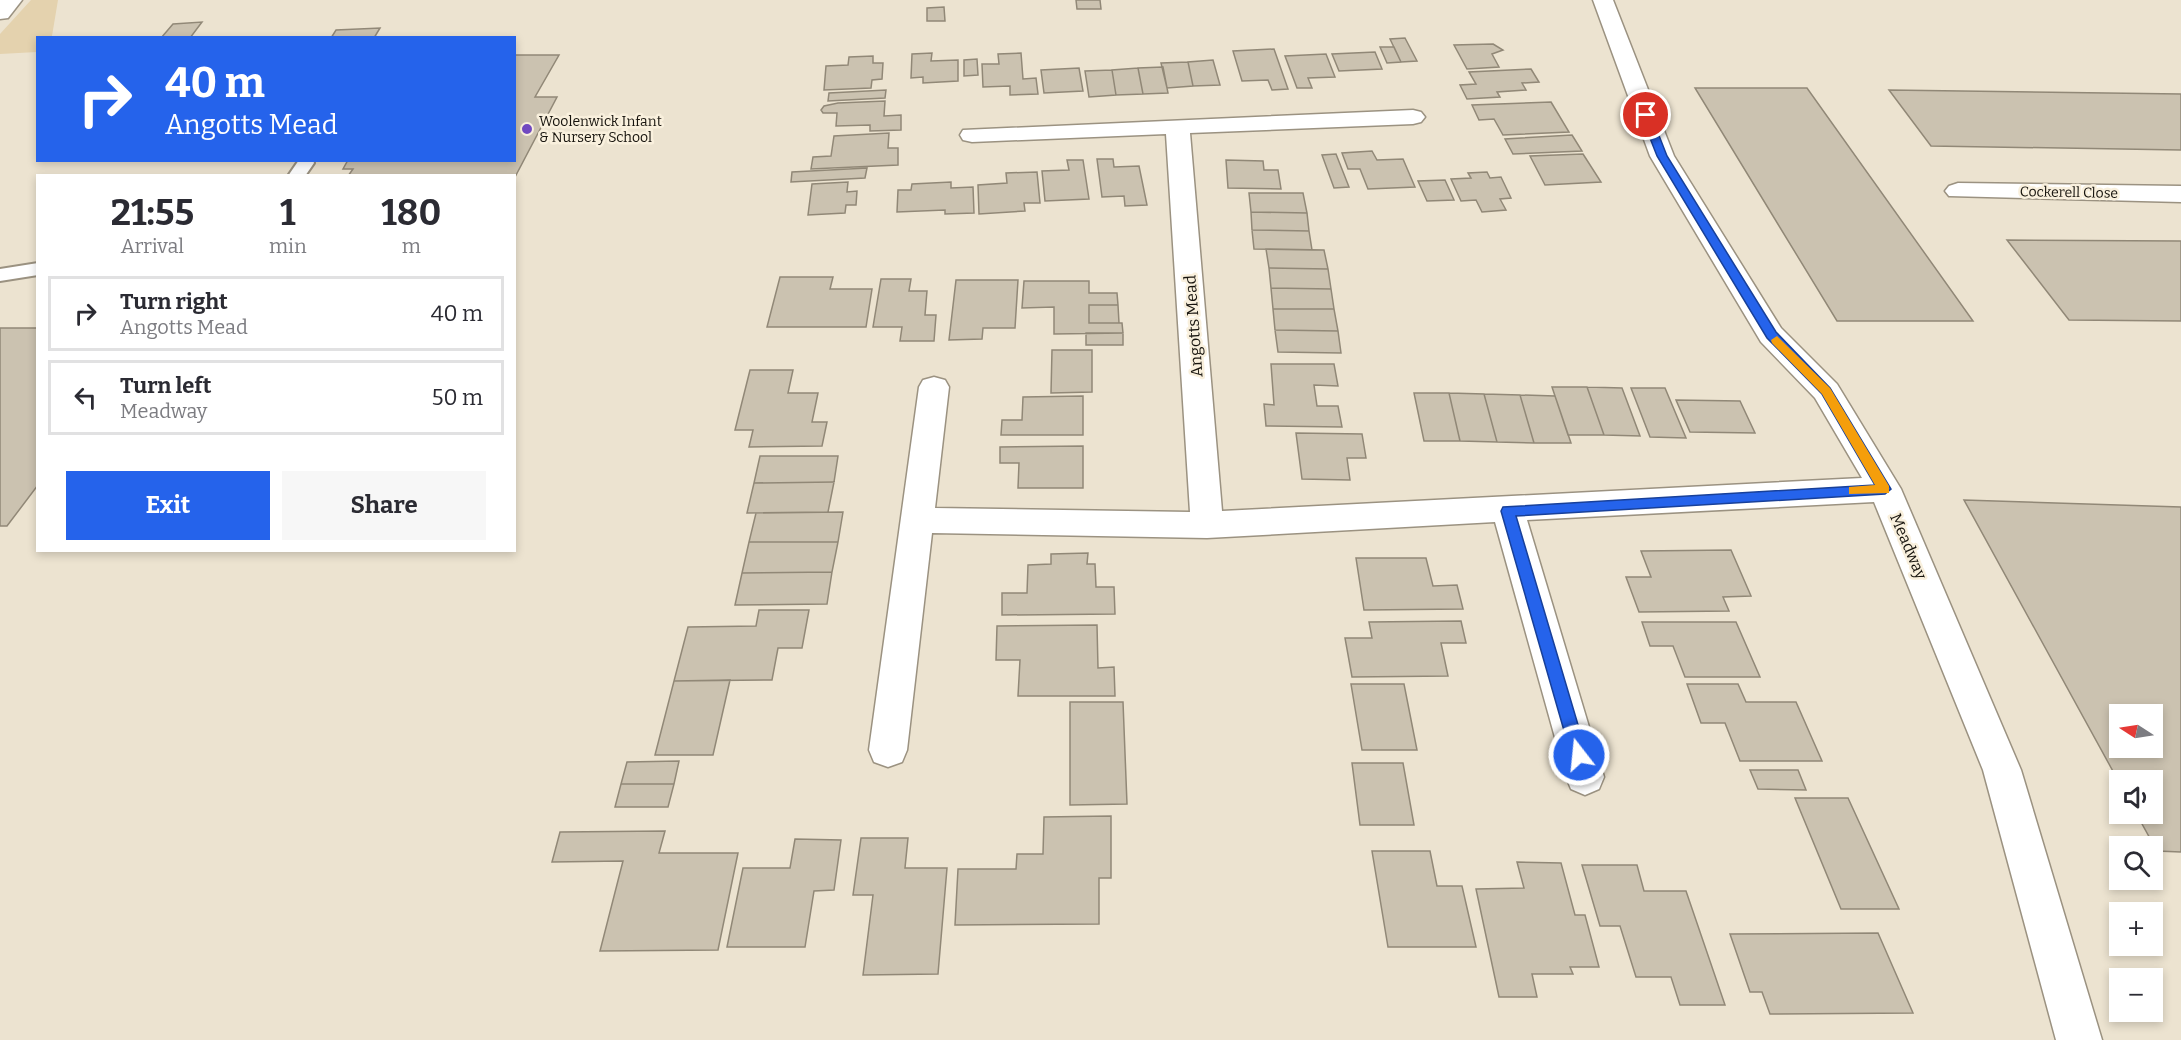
<!DOCTYPE html>
<html lang="en">
<head>
<meta charset="utf-8">
<style>
  :root { --surface:#fff; --page:#f7f7f7; --text:#2b2b33; --muted:#7c7c81; --line:#e1e1e2; --accent:#2563eb }
  body { margin:0; font-family:Bitter,serif; background:var(--page); color:var(--text); height:100vh; display:flex; flex-direction:column; font-size:22px; white-space:nowrap }
  * { box-sizing:border-box; margin:0 }
  p { font-size:20px; color:var(--muted) }
  .icon { flex:none; width:33px; height:33px; fill:none; stroke:currentColor; stroke-width:2; stroke-linecap:round; stroke-linejoin:round }
  .map { position:relative; flex:1; overflow:hidden }
  .details { position:absolute; left:36px; top:174px; width:480px; height:378px; display:flex; flex-direction:column; background:var(--surface); border-radius:0px; box-shadow:0 3px 9px #0003 }
  .details>* { flex:none }
  .banner { position:absolute; left:36px; top:36px; width:480px; height:126px; border-radius:0px; box-shadow:0 3px 9px #0003; background:#2563eb; color:#fff; overflow:hidden }
  .needle { width:39px; rotate:282deg }
  .tools { position:absolute; left:2109px; top:704px; display:grid; gap:12px }
  .tools a { display:grid; place-items:center; width:54px; height:54px; border-radius:0px; background:var(--surface); box-shadow:0 3px 9px #0003; font-size:30px }
  .pin { position:absolute; display:grid; place-items:center; width:51px; height:51px; color:#fff; margin:-26px; border:3px solid #fff; border-radius:50%; box-shadow:0 2px 6px #0007 }
  .me { position:absolute; width:66px; margin:-33px; rotate:344deg; stroke-linejoin:round; filter:drop-shadow(0 0 4px #0008) }
  .turn { display:flex; align-items:center; gap:21px; height:126px; padding:0 30px; font-size:27px }
  .turn .icon { width:78px; height:78px; stroke-width:2.5 }
  .turn b { display:block; font-size:42px; line-height:51px }
  .eta { display:flex; justify-content:space-evenly; align-items:center; height:102px; text-align:center }
  .eta b { font-size:36px; font-weight:700; line-height:42px }
  .cta { display:flex; gap:12px; margin-top:auto; padding:12px 30px }
  .cta a { flex:1; height:69px; border-radius:0px; background:var(--accent); color:#fff; font-size:24px; font-weight:700; line-height:69px; text-align:center }
  .cta a+a { background:var(--page); color:var(--text) }
  ul { padding:0; list-style:none }
  li { display:flex; align-items:center; gap:18px; height:75px; margin:0 12px 9px; padding:0 18px; border:3px solid var(--line); border-radius:0px }
  li div { flex:1 }
  li b { display:block; font-size:22px }
  li em { font-style:normal }
  .map>svg:first-child { display:block }
  .green { fill:#e4d2ae }
  .building { fill:#cbc2b0; stroke:#918877; stroke-width:1.5; fill-rule:evenodd }
  .lines { fill:none; stroke-linecap:round; stroke-linejoin:round }
  .lane-casing { stroke:#9b9281; stroke-width:4 }
  .street-casing { stroke:#9b9281; stroke-width:3 }
  .secondary-casing { stroke:#9b9281; stroke-width:3 }
  .lane { fill:#fff; fill-rule:evenodd }
  .street { fill:#fff; fill-rule:evenodd }
  .secondary { fill:#fff; fill-rule:evenodd }
  .route { fill:#2563eb; stroke:#184099; stroke-width:1.5 }
  .slow { fill:#f59e0b }
  .poi-dot { fill:#7149c1; stroke:#f9f0dd; stroke-width:2 }
  .labels { text-anchor:middle; stroke-width:5; stroke-linejoin:round; paint-order:stroke }
  .far-poi-label { font-size:14px; fill:#16130d; stroke:#f9f0dd; text-anchor:start }
  .far-street-label { font-size:14px; fill:#16130d; stroke:#f9f0dd }
  .street-label { font-size:16px; fill:#16130d; stroke:#f9f0dd }
</style>
</head>
<body>
<div class="map">
<svg width="2181" height="1040" viewBox="0 0 2181 1040">
  <rect width="100%" height="100%" fill="#ece3d0"/>
  <path class="green" d="M31,0h27l-6,36 -14,2 -1,14 -37,2v-20z"/>
  <path class="building" d="M1076,0h24l1,9h-24z
    M944,7l1,14h-18v-13z
    M202,22l-12,16h-29l12,-14z
    M380,28l-6,10h-43l5,-8z
    M1405,38l12,23 -16,1 -11,-23z
    M1493,44l10,6 -11,4 7,13 -32,2 -13,-24z
    M1380,47h14l7,15 -14,1z
    M1274,49l14,40 -16,1 -4,-10 -26,1 -9,-30z
    M1375,52l7,17 -43,2 -7,-17z
    M932,53l-1,8 27,-1v21l-35,2v-6l-12,1 1,-24z
    M1021,53l2,26 13,-1 2,16 -28,1v-9l-27,1 -1,-23h17l-1,-10z
    M1326,54l9,23 -27,1 4,10h-15l-12,-32z
    M514,55h45l-24,42h22l-42,80 -167,-1 5,-7h-10l5,-9h166z
    M873,56v7h10l-1,16 -10,1 -1,8 -47,2 2,-24 22,-1 1,-8z
    M977,59l1,16 -14,1v-16z
    M1213,60l7,25 -27,1 -5,-24z
    M1188,62l5,24 -26,2 -6,-25z
    M1163,67l5,26 -25,1 -5,-26z
    M1079,68l4,23 -39,2 -3,-23z
    M1138,68l5,26 -27,1 -4,-25z
    M1531,69l8,13 -17,1 4,7 -29,2 3,5 -33,2 -7,-14 16,-1 -7,-12z
    M1112,70l4,25 -27,2 -4,-26z
    M1695,88h112l166,233h-136z
    M886,90l-1,8 -57,3 1,-8z
    M1889,90l292,4v56l-250,-4z
    M885,101l-1,15 17,-1v15l-31,1v-6l-34,1 1,-13h-14l-2,-3 3,-4 14,-3z
    M1551,102l18,30 -66,3 -9,-16 -15,1 -7,-15z
    M889,133l-1,15h10v17l-87,4 2,-12 18,-1 3,-20z
    M1572,135l10,16 -69,3 -8,-15z
    M1372,151l5,9 26,-1 12,28 -47,2 -8,-20h-12l-6,-16z
    M1336,154l13,33 -15,1 -12,-33z
    M1583,154l18,28 -56,3 -15,-29z
    M1097,159h16l1,8 25,-1 8,39 -22,1 -1,-10 -22,1z
    M1067,160h16l6,39 -44,2 -3,-30 27,-1z
    M1226,160l37,1 1,9h14l3,19 -53,-1z
    M867,168l-2,10 -74,4 1,-10z
    M1037,172l3,31h-16l1,8 -46,3 -1,-29 29,-2 -1,-10z
    M1487,172l3,6 11,-1 10,21 -11,1 6,11 -24,2 -6,-12 -15,1 -10,-22 20,-1 -3,-5z
    M1445,180l9,20 -27,1 -9,-20z
    M848,182l-1,10 10,-1 -1,14h-10l-1,8 -37,2 4,-31z
    M951,182v6l22,-1 1,26 -29,1v-4l-48,2 1,-22h13l1,-6z
    M1249,193h54l4,20 -56,-1z
    M1251,212l56,1 2,18 -57,-1z
    M1252,230l57,1 3,19 -58,-1z
    M2007,240l174,1v80l-112,-1z
    M1266,249l58,1 4,19 -59,-1z
    M1269,268l59,1 3,20 -60,-1z
    M780,277h53l-3,12h42l-6,38h-99z
    M881,279h30l-2,12h18l-2,24h11l-2,26h-34l2,-14h-29z
    M956,280h62l-3,48h-32l-1,11 -33,1z
    M1024,281h65v12h28l1,12h-29v18h33l1,10 -69,1v-27l-32,1z
    M1271,288l60,1 3,20h-61z
    M1089,305h29l1,18h-30z
    M1273,309h61l4,22 -63,-1z
    M0,328h38v157l-31,41h-7z
    M1275,330l63,1 3,22 -63,-1z
    M1086,333h37v12h-37z
    M1052,350h40v42l-41,1z
    M1271,364h63l4,22 -24,-1 3,21h21l4,21 -76,-1 -2,-22 10,1z
    M750,370h43l-5,23h30l-6,29h15l-5,24 -73,1 4,-17h-18z
    M1552,387h35l17,48h-36z
    M1587,387l35,1 18,48 -36,-1z
    M1631,388h34l21,50 -36,-1z
    M1414,393h35l11,48h-36z
    M1449,393l35,1 13,48 -37,-1z
    M1484,394l36,1 14,48 -37,-1z
    M1520,395l35,1 16,47h-37z
    M1083,396v39h-82l1,-15h20l1,-23z
    M1676,400l64,1 15,32 -65,-1z
    M1296,433l66,1 4,24h-19l3,22 -48,-1z
    M1083,446v42h-65l1,-25h-19v-16z
    M760,456h78l-4,26 -80,1z
    M834,482l-6,30 -81,1 7,-30z
    M1964,500l217,7v345l-24,-1 -21,-38h16v-33h-32v4zM2120,714h32v33h-32z
    M843,512l-5,30h-89l7,-29z
    M749,542h89l-6,30 -90,1z
    M1731,550l20,46 -28,1 6,14 -90,1 -13,-35h25l-10,-26z
    M1088,553l-1,11h8l1,23h18l1,27 -113,1v-22h25l1,-28 23,-1v-10z
    M1356,558h70l7,28 24,-1 6,24 -99,1z
    M832,572l-5,32 -92,1 7,-32z
    M759,610h50l-7,38h-24l-6,32 -98,1 14,-54 68,-1z
    M1461,621l5,22h-25l7,33 -96,1 -7,-39h27l-3,-16z
    M1642,622h94l24,55h-75l-12,-31h-23z
    M1097,625l1,43 16,-1 1,29h-97l2,-36h-24l1,-34z
    M730,680l-17,75h-58l19,-74z
    M1351,684h53l13,66h-55z
    M1687,684h51l8,18h50l26,59h-82l-15,-38h-24z
    M1070,702h53l4,102 -57,1z
    M679,761l-5,23h-53l6,-22z
    M1352,763h51l11,62h-54z
    M1750,770h48l8,20 -48,-1z
    M621,784h53l-6,23h-53z
    M1795,798h53l51,111h-58z
    M1111,816v62h-12v46l-144,1 3,-56h58l1,-15h26l1,-37z
    M665,831l-6,22h79l-20,97 -118,1 23,-90 -71,1 8,-30z
    M861,838h47l-3,30h42l-9,106 -75,1 10,-80h-20z
    M795,839l46,1 -7,50 -20,1 -9,56h-78l16,-79h47z
    M1372,851h58l7,35h25l14,61h-88z
    M1517,862l44,1 14,52h10l14,52h-29l3,7h-41l5,23h-38l-23,-108 48,-1z
    M1582,865h55l7,26h42l39,114h-45l-9,-28h-35l-16,-51h-20z
    M1878,933l35,80 -143,1 -8,-22h-12l-20,-58z"/>
  <g class="lines">
    <g class="lane-casing">
      <path id="lane" d="M299,160h14l1,3 -9,13h-17z
        M38,263v12l-38,6v-12z"/>
    </g>
    <g class="street-casing">
      <path id="street" d="M1593,0h20l61,156 107,172 56,56 64,105 120,281 81,270h-46l-73,-270 -109,-268 -347,18 77,257 -5,12 -14,6 -14,-6 -5,-12 -71,-255 -288,16 -275,-5 -25,217 -5,12 -14,5 -14,-5 -5,-12 50,-363 4,-7 11,-3 11,3 4,7 -14,121 255,4 -24,-378 -194,8 -9,-2 -3,-5 3,-5 450,-20 8,2 4,5 -4,5 -8,2 -223,9 32,378 640,-33 -47,-80 -54,-56 -111,-186z
        M1958,183l223,3v16l-232,-6 -4,-5 4,-5z"/>
    </g>
    <g class="secondary-casing">
      <path id="secondary" d="M0,0h22l-14,18 -8,1z"/>
    </g>
    <use href="#lane" class="lane"/>
    <use href="#street" class="street"/>
    <use href="#secondary" class="secondary"/>
  </g>
  <path class="route" d="M1646,112l5,3 16,41 109,176 54,56 61,101 -6,5 -369,22 71,239 -2,5 -6,2 -6,-2 -2,-5 -70,-244 2,-4 372,-22 -53,-91 -55,-56 -110,-182 -16,-41z"/>
  <path class="slow" d="M1777,336l53,52 59,98v7l-40,1v-7l26,-2 -53,-91 -50,-51 -1,-3z"/>
  <circle class="poi-dot" cx="527" cy="129" r="6"/>
  <g class="labels">
    <g class="far-poi-label">
      <text x="539" y="126">Woolenwick Infant<tspan x="539" dy="16">&amp; Nursery School</tspan></text>
    </g>
    <g class="far-street-label">
      <text transform="translate(2069 192) rotate(1)" y="5">Cockerell Close</text>
    </g>
    <g class="street-label">
      <text transform="translate(1193 326) rotate(-94)" y="6">Angotts Mead</text>
      <text transform="translate(1909 546) rotate(67)" y="6">Meadway</text>
    </g>
  </g>
</svg>
<div class="tools">
<a><svg class="needle" viewBox="-14 -14 28 28"><path d="M0-13l5 13h-10z" fill="#e53935"/><path d="M0 13l5-13h-10z" fill="#7c7c81"/></svg></a>
<a><svg class="icon" aria-label="sound" viewBox="0 0 24 24"><path d="M4 9h4l5-4v14l-5-4H4zM17 9q2 3 0 6"/></svg></a>
<a><svg class="icon" aria-label="search" viewBox="0 0 24 24"><circle cx="10" cy="10" r="6"/><path d="M15 15l6 6"/></svg></a>
<a>+</a>
<a>−</a>
</div>
<div class="pin" style="left:1646px;top:115px;background:#d93025"><svg class="icon" aria-label="arrive" viewBox="0 0 24 24"><path d="M6 21V4h12l-3 4 3 4H6"/></svg></div>
<svg class="me" style="left:1579px;top:755px" viewBox="-20 -20 40 40"><circle r="17" fill="#2563eb" stroke="#fff" stroke-width="3"/><path d="M0-11L8 9 0 5-8 9z" fill="#fff"/></svg>
<div class="banner">
<div class="turn"><svg class="icon" aria-label="right" viewBox="0 0 24 24"><path d="M7 20v-9h11M14 6l5 5-5 5"/></svg><div><b>40 m</b>Angotts Mead</div></div>
</div>
<section class="details">
<div class="eta">
<div><b>21:55</b><p>Arrival</p></div>
<div><b>1</b><p>min</p></div>
<div><b>180</b><p>m</p></div>
</div>
<ul>
<li><svg class="icon" aria-label="right" viewBox="0 0 24 24"><path d="M7 20v-9h11M14 6l5 5-5 5"/></svg><div><b>Turn right</b><p>Angotts Mead</p></div><em>40 m</em></li>
<li><svg class="icon" aria-label="left" viewBox="0 0 24 24"><path d="M17 20v-9H6M10 6l-5 5 5 5"/></svg><div><b>Turn left</b><p>Meadway</p></div><em>50 m</em></li>
</ul>
<div class="cta"><a>Exit</a><a>Share</a></div>
</section>
</div>
</body>
</html>
